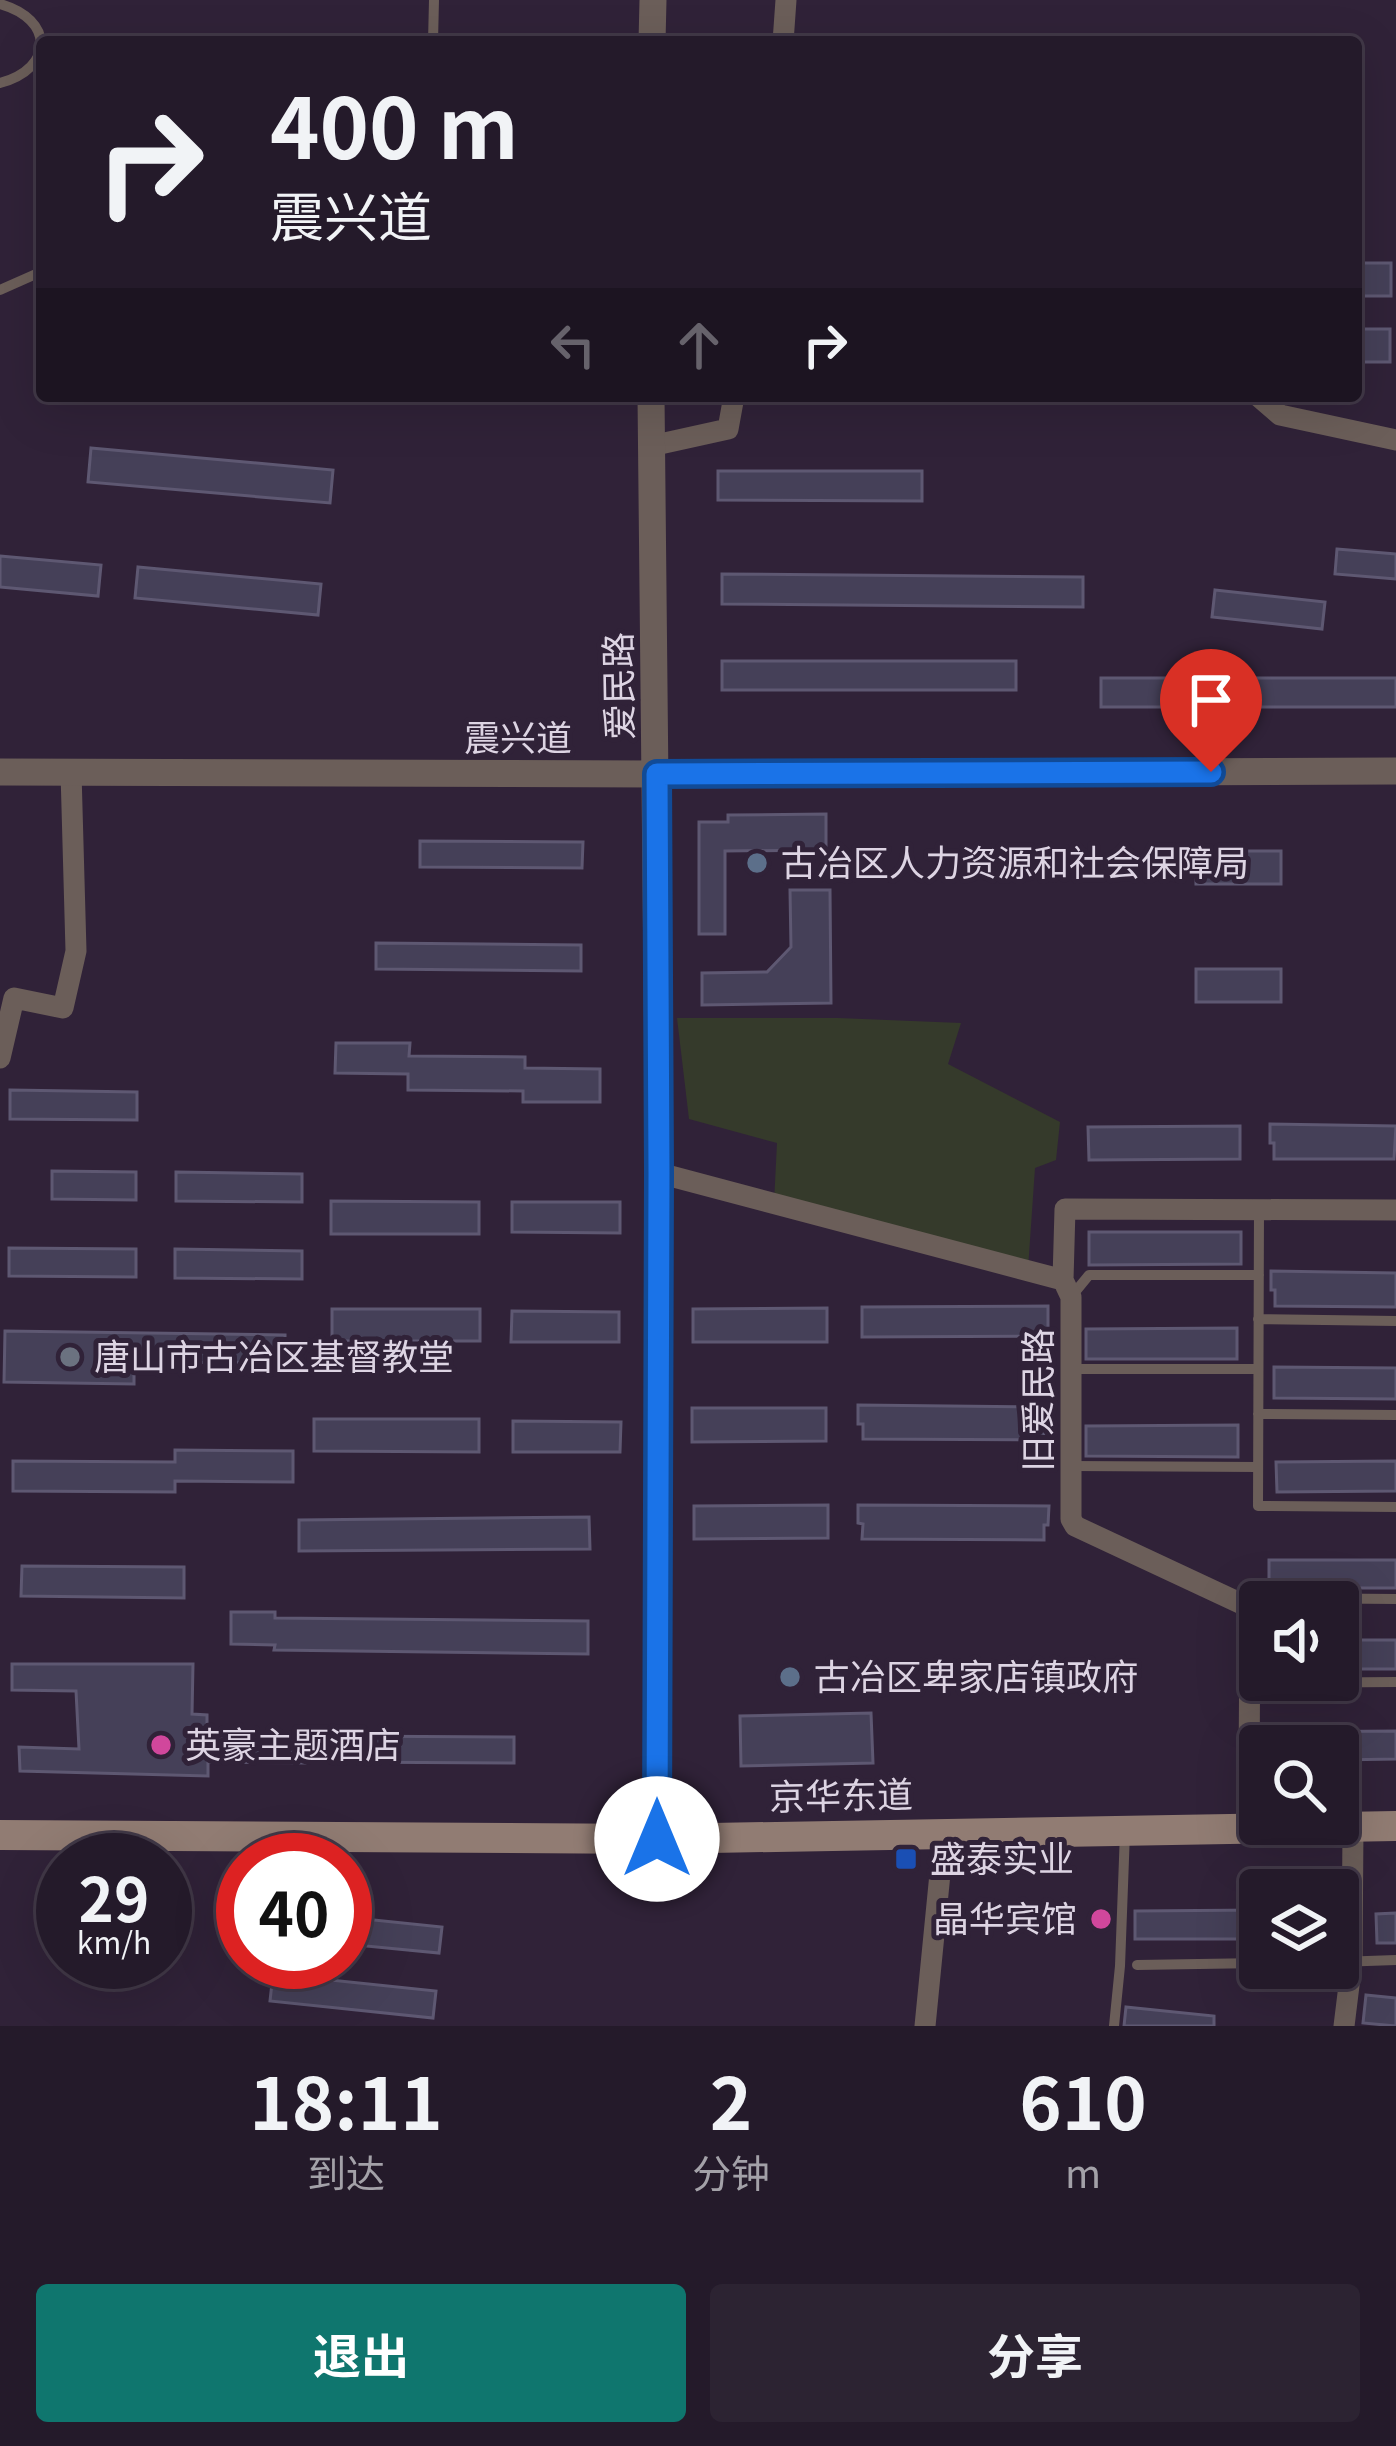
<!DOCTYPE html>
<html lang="zh">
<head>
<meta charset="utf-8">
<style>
  :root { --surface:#241a2a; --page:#2c2332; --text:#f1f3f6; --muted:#a3a1a8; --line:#413847; --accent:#0f766e }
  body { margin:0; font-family:Georgia,"Noto Sans SC",serif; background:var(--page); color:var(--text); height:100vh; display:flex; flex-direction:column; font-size:45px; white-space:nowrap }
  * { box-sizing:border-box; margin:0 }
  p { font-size:39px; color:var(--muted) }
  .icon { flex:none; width:66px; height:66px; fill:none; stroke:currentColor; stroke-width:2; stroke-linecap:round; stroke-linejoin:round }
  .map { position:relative; height:2026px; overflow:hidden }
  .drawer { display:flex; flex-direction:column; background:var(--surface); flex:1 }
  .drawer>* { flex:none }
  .guide { position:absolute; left:36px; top:36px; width:1326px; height:366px; border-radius:12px; box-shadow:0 12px 48px #0002,0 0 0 3px var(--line); background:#241a2a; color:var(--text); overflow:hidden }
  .tools { position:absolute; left:1239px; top:1581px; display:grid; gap:24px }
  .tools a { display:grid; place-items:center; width:120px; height:120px; border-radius:12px; background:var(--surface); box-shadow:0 12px 48px #0002,0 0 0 3px var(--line); font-size:60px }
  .speed { position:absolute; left:36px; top:1833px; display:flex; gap:24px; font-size:60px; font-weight:700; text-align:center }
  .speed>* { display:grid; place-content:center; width:156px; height:156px; border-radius:50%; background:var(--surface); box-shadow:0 12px 48px #0002,0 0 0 3px var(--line); line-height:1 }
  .speed small { font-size:30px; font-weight:400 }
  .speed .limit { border:18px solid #d22; background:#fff; color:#111 }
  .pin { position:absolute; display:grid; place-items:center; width:102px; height:102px; color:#fff; margin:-123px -51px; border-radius:50% 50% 50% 0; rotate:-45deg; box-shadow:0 0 12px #0007 }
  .pin .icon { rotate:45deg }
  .me { position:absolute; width:132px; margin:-66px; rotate:0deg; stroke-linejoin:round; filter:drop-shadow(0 0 9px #0008) }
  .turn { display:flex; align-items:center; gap:42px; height:252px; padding:0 36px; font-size:54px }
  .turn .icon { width:156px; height:156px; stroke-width:2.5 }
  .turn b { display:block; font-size:84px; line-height:102px }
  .lanes { display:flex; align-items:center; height:114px; padding:0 36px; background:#0003; justify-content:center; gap:60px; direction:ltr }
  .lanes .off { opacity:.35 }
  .eta { display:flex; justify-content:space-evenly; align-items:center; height:204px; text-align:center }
  .eta b { font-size:72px; font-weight:700; line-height:84px }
  .button { display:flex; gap:24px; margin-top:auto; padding:24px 36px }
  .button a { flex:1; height:138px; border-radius:12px; background:var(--accent); color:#fff; font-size:48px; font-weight:700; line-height:138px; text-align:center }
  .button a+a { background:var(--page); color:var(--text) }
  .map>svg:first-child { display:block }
  .green { fill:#353a2b }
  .building { fill:#454058; stroke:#5e5872; stroke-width:3 }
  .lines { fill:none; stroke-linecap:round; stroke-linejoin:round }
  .service { stroke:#6b5e59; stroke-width:10 }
  .minor { stroke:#6b5e59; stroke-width:21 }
  .tertiary { stroke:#6b5e59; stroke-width:27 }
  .secondary { stroke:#917c73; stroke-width:30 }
  .route-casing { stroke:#114b97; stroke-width:30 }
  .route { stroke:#1a73e8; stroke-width:21 }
  .service-dot { fill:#5c6f8a; stroke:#302238; stroke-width:4.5 }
  .worship-dot { fill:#6b7280; stroke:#302238; stroke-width:4.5 }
  .hotel-dot { fill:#d1479c; stroke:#302238; stroke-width:4.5 }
  .transit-dot { fill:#1a4fb4; stroke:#302238; stroke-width:4.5 }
  .labels { text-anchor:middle; stroke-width:10; stroke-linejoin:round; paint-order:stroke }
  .street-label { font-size:36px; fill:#ddd4e3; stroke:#302238 }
  .poi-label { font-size:36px; fill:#ddd4e3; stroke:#302238; text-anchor:start }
</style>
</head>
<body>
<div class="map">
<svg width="1396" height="2026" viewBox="0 0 1396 2026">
  <rect width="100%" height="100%" fill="#302238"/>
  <path class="green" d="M677,1018h161l123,5 -13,41 112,58 -4,38 -21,8 -7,101 -254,-66 3,-60 -88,-24z"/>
  <path class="building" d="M1356,263h35v33h-35z
    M1356,329h34v33h-34z
    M91,448l242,22 -3,33 -242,-21z
    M718,471h204v30l-204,-1z
    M1337,549l59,5v25l-61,-5z
    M0,556l101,9 -3,31 -98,-9z
    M138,567l183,17 -3,31 -183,-17z
    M722,574l361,3v30l-361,-3z
    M1215,590l110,12 -3,27 -110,-12z
    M722,661h294v29h-294z
    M1101,678h295v29h-295z
    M826,814v36l-101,1v83h-26v-112h29v-7z
    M420,841l163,1 -1,26 -162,-1z
    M1196,851h85v33h-85z
    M790,890h40l1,113 -129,2v-32l65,-1 24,-25z
    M376,943l205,2v26l-205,-2z
    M1196,969h85v33h-85z
    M336,1043h74l-1,13 116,1v11l75,1v33h-77v-11l-115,-1v-16l-73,-1z
    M10,1090l127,2v28l-127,-1z
    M1270,1124l126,2 -2,33h-120v-16h-4z
    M1240,1126v33l-151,1 -1,-33z
    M52,1171l84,1v28l-84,-1z
    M176,1172l126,2v28l-126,-1z
    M331,1201l148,1v32h-148z
    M512,1202h108v31l-108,-1z
    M1089,1232h152v32l-152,1z
    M9,1248l127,1v28l-127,-1z
    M175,1249l127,2v28l-127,-1z
    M1271,1271l125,2v34l-121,-1v-16h-4z
    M1048,1306v30l-186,1v-30z
    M827,1308v34h-134v-33z
    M332,1309h148v32h-148z
    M512,1311l107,1v30h-108z
    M1237,1328v31h-151v-30z
    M5,1331l280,4v28l-151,-1v22l-130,-2z
    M1274,1367l122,1v31l-122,-1z
    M858,1405l191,2v18h-5v15l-181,-1v-15h-5z
    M692,1408h134v33l-134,1z
    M314,1419h165v33l-165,-1z
    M513,1421l108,1 -1,30h-107z
    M1238,1425v32l-152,-1v-30z
    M175,1450l118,1v31l-118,-1v11l-162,-1v-30l162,1z
    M1396,1461v30l-119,1 -1,-30z
    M828,1505v33l-134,1v-33z
    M858,1505l191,1 -1,19h-4v15l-182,-1 1,-15 -5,-1z
    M589,1517l1,32 -291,2v-31z
    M1269,1560h127v28h-127z
    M22,1566l162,1v31l-163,-2z
    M231,1612h44v6l313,3v33l-314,-4 1,-5 -44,-1z
    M1338,1640h58v29h-58z
    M12,1664h181l-1,50 15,1v21h99l-1,27 -97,-1v14l-188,-5 -1,-24 60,2 -3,-58 -64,-1z
    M871,1713l2,50 -132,3 -1,-50z
    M1396,1731v28l-58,1v-14h-63v-14z
    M334,1736l180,1v26l-180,-1z
    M1260,1910v29h-125v-28z
    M1396,1913v30h-19l-1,-29z
    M345,1917l97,10 -3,26 -94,-9z
    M273,1974l163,17 -3,27 -163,-17z
    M1366,1995l30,3v28l-33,-3z
    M1126,2007l88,9v10h-90z"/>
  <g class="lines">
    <path class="service" d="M0,4c54,15 55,64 0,79
      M433,42l1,-42
      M0,290l36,-16 6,-6
      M1259,1210l-1,296 138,1
      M1071,1297l18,-22h170
      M1258,1319l138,2
      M1070,1369h188
      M1258,1414l138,1
      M1071,1466l187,1
      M1275,1598l121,1
      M1268,1683l128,-1
      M1338,1962l58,-2
      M1137,1965l123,-2
      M1114,2026l6,-60 5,-134"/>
    <path class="minor" d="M783,42l3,-42
      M1258,396l22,19 116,25
      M651,446l77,-17 6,-33
      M0,1058l14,-60 49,10 13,-57 -5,-179
      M659,1173l404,107 8,17v222l4,7 169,79 6,11 -1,158 3,55
      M1063,1280l2,-71 331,1
      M925,2026l19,-193
      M1344,2026l8,-65 1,-134"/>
    <path class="tertiary" d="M652,42l1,-42
      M651,396l8,777 -2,666
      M0,772l657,2 739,-3"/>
    <path class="secondary" d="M0,1835l657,4 739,-13"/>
  </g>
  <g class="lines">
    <g class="route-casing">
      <path id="route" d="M657,1839l2,-666 -2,-399 554,-2"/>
    </g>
    <use href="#route" class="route"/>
  </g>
  <g class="service-dot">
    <circle cx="757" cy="863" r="12"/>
    <circle cx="790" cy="1677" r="12"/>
  </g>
  <circle class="worship-dot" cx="70" cy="1357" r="12"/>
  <g class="hotel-dot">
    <circle cx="161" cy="1745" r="12"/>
    <circle cx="1101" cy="1919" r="12"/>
  </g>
  <rect class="transit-dot" x="894" y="1847" width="24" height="24" rx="6"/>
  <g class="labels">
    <g class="street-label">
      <text transform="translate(619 686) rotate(-91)" y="13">爱民路</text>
      <text x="518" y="751">震兴道</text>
      <text transform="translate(1038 1400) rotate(-90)" y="13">旧爱民路</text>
      <text transform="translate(841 1796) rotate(-1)" y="13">京华东道</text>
    </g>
    <g class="poi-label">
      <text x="781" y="876">古冶区人力资源和社会保障局</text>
      <text x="94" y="1370">唐山市古冶区基督教堂</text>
      <text x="814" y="1690">古冶区卑家店镇政府</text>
      <text x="185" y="1758">英豪主题酒店</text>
      <text x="930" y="1872">盛泰实业</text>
      <text x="1077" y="1932" text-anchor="end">晶华宾馆</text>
    </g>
  </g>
</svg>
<div class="tools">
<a><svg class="icon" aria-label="sound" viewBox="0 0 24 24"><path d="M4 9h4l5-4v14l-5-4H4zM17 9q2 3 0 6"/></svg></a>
<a><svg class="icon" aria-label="search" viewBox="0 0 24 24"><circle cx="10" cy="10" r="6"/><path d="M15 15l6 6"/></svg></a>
<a><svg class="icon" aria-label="layers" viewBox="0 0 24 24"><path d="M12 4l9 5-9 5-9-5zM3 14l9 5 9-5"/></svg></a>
</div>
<div class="speed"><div>29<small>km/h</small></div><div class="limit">40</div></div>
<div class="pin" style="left:1211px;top:772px;background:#d93025"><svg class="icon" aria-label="arrive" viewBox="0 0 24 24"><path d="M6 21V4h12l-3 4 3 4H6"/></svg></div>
<svg class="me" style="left:657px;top:1839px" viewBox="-20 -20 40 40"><circle r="19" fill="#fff"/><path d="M0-13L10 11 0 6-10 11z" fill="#1a73e8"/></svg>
<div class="guide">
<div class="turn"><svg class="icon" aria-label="right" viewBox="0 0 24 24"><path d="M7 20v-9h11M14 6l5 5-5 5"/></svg><div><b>400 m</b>震兴道</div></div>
<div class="lanes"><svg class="icon off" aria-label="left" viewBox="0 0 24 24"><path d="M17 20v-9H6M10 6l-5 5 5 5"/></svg><svg class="icon off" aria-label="ahead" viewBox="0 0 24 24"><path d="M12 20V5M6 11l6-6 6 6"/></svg><svg class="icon" aria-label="right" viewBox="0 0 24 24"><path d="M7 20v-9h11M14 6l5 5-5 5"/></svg></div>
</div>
</div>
<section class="drawer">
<div class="eta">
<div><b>18:11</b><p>到达</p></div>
<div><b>2</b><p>分钟</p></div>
<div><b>610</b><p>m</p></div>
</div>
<div class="button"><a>退出</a><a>分享</a></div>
</section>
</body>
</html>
